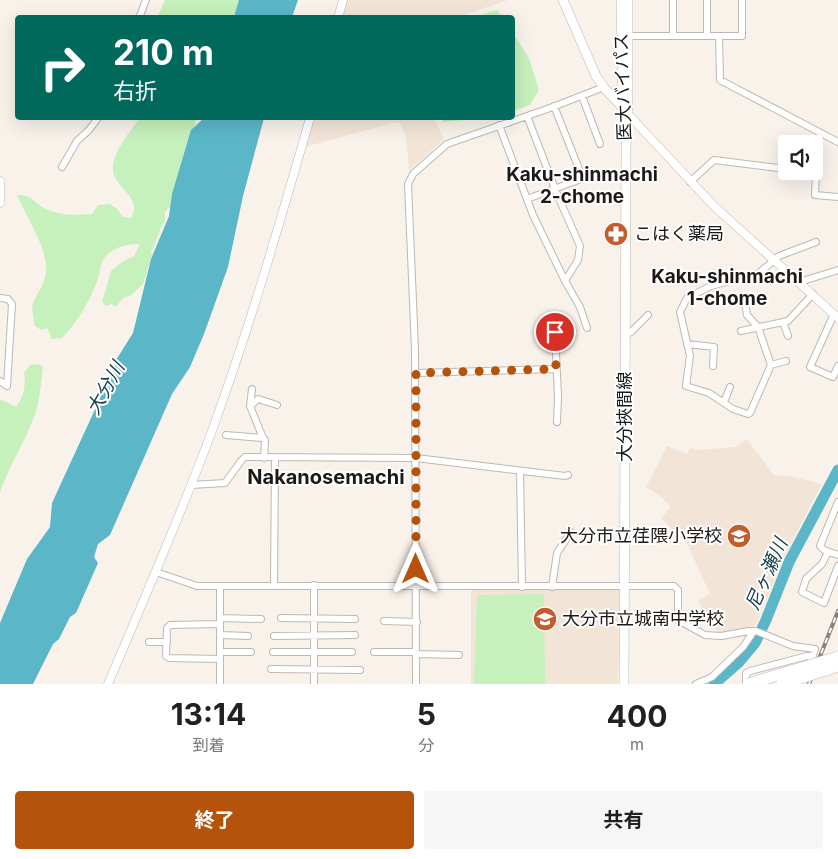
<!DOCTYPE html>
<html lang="ja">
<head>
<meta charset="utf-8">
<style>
  :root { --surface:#fff; --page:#f6f6f6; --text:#202124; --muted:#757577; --accent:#b45309 }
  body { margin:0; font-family:Inter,"Noto Sans JP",sans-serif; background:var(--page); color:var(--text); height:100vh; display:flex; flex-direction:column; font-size:19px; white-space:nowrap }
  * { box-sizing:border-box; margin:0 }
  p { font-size:16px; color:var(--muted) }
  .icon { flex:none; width:28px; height:28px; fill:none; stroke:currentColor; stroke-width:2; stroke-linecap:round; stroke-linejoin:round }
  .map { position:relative; height:684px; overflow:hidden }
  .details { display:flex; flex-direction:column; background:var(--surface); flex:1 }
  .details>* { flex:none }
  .guide { position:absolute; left:15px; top:15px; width:500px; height:105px; border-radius:5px; box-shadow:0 5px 20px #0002; background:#00695c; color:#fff; overflow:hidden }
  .buttons { position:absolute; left:778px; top:135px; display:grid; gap:10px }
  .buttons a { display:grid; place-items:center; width:45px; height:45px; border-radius:5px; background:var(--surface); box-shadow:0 5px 20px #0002; font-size:25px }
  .pin { position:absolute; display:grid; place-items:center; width:42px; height:42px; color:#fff; margin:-21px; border:2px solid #fff; border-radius:50%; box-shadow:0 1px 5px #0007 }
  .me { position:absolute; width:55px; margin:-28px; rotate:0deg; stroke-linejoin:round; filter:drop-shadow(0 0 4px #0008) }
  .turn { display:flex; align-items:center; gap:18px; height:105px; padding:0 15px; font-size:22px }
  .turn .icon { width:65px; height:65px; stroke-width:2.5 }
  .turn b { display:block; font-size:35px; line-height:42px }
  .eta { display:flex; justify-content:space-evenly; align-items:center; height:85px; text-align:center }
  .eta b { font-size:30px; font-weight:700; line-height:35px }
  .button { display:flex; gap:10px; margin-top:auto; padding:10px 15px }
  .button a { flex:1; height:58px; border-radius:5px; background:var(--accent); color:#fff; font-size:20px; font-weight:700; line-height:58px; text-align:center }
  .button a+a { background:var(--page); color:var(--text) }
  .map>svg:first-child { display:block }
  .built { fill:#f2e5d8 }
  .green { fill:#c6f0bc }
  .water { fill:#5bb7c8 }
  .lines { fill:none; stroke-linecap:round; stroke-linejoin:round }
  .stream { stroke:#5bb7c8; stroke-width:2 }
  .river { stroke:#5bb7c8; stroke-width:11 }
  .minor-casing { stroke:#bfb8b1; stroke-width:8 }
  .tertiary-casing { stroke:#bfb8b1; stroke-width:9 }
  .secondary-casing { stroke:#bfb8b1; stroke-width:10 }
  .minor { stroke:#fff; stroke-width:6 }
  .tertiary { stroke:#fff; stroke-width:8 }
  .secondary { stroke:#fff; stroke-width:9 }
  .rail-casing { stroke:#87827e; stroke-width:4 }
  .rail { stroke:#fff; stroke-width:2; stroke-dasharray:5.5; stroke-linecap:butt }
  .motorway-bridge-casing { stroke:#bfb8b1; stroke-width:12; stroke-linecap:butt }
  .motorway-bridge { stroke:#fff; stroke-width:11 }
  .route { stroke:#b45309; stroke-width:9; stroke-dasharray:0 16.2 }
  .labels { text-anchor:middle; stroke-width:4; stroke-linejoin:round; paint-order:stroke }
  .street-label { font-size:18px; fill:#1c1917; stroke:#fff }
  .poi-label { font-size:18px; fill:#1c1917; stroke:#fff; text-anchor:start }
  .neighbourhood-label { font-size:19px; font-weight:bold; fill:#1c1917; stroke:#fff }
  .water-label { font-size:19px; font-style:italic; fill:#19434a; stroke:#fff }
  .quarter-label { font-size:20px; font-weight:bold; fill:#1c1917; stroke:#fff }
</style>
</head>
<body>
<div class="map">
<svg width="838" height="684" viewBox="0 0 838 684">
  <rect width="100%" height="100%" fill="#f9f2eb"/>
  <path class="built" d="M347,0h161l-50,17h-116z
    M314,118h120l10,21 -35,32 -3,-35 -6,-13h-8l-87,24z
    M747,439l27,36 15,1 33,8 -36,69 -30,72 -30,8h-8l-20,-32 12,-7 -27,-59 -4,1 -18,-18 10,-11 -11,-11 -14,-9 21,-41 20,8 3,-6 9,2 36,-3z
    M471,589h149l-2,95h-147z"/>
  <path class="green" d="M165,0h75l-4,17 -79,1z
    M497,10l5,7h-28z
    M513,33l16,25 10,32 -9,15 -17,6z
    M140,118h56l-5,26 -20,62 -6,6v9l-4,6 -7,20 -3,4 1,4 -9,29 -13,12 -7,2 -7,9 -5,-3 -5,2 -4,-4 9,-31 11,-9 12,-6 6,-12c-13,-1 -30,4 -37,16 -3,5 -3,13 -5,19 -9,23 -19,41 -36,59l-10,1 -5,-11 -6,2 -6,-4c-1,-7 -4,-17 -2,-23 5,-12 12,-19 13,-32 2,-22 -20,-55 -29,-76 17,-1 18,10 31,15 16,6 27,5 44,4l6,-9 12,-1 7,5 6,8 8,1c12,-22 -16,-28 -18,-48 -2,-16 18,-40 27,-52z
    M442,118h43l-42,4z
    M38,364l5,3c-2,16 -3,32 -8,47 -9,27 -26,51 -35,78v-93l16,8c8,-11 10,-21 8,-34l6,-8z
    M544,594l1,90h-71l3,-89z"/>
  <path class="water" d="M239,0h59l-6,17h-58z
    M204,118h60l-21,78 -15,71 -24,67 -14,33 -18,27 -62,141 -12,9 -4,13 4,6 -22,50 -6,4 -11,22 -6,5 -20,40h-33v-61l27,-64 23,-32 2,-24 56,-122 5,-5 3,-16 17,-27 18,-74 18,-43 3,-22 19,-64z"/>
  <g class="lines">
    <path class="stream" d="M833,480h5"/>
    <path class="river" d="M714,684l25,-22 16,-19 11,-23 23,-58 49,-92"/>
    <g class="minor-casing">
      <path id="minor" d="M139,18l7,-18
        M626,36h116v-36
        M673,36v-36
        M707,36v-36
        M719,36l1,44 118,62
        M582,96l18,48
        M527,116l30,78 23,52 -2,14 -13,21
        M499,125l34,90 32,66 15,26 7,21
        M62,167l15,-26 12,-11 9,-12
        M808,171l8,1 -1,23 23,2
        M690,182l24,-22 72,9
        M527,199l54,-20v-5l-27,-68
        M801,284l5,-4 32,-10
        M0,298l8,1 4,5 -5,82 -7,-5
        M745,302l2,13 11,12 13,38 -21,48 -2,1 -15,-5 -24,-16 -23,-7 4,-30 -10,-44 7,-14 24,-12 48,-13 20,-17 37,-14
        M834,314l-24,53 23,10 5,-11
        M783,322l5,14
        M741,331l47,-10 25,-27
        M555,332l3,65 -1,25
        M625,335l6,-3 17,-17
        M687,344l27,3 -1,19
        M771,365l15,-4
        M416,373l140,-4
        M252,389l-2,17 13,32
        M724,402l6,-15
        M250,406l8,-7 19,6
        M226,435l37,3 2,2 -1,18
        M520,471l2,116
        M191,485l34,-2 16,-22 4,-4 171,1 149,18 3,-1
        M838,502l-18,44 4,4 14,5
        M828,552l-6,12 -16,15 -4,13 22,11 14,-37
        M156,572l41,14h477l4,4v30l27,15 16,1 28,-5h7l37,15 22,3 -5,16
        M274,585l1,-127
        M314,585v99
        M220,586v98
        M552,587l5,-34 14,-21
        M220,618l41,1
        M281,618l74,1
        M384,621l33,1
        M220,624l-50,1 -3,3 -1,28 3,2 51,1
        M220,635l28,1
        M274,636l81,-1
        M149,642h18
        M220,652h31
        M273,652h79
        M374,652h42
        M416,654l43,1
        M271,669l89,1
        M416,684l-1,-335 -7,-165 5,-10 34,-30 103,-36 54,-21
        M696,684l16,-7 31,-30 11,-16
        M746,684v-11l4,-2 57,-15h2l3,4"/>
    </g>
    <g class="tertiary-casing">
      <path id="tertiary" d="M338,18l5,-18
        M627,113l87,93 124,112
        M0,181v22
        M108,684c36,-85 73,-169 105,-256 37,-102 67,-206 97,-310"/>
    </g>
    <g class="secondary-casing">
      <path id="secondary" d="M563,0l33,76 9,13 19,20
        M621,0l2,110
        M624,684l2,-534 2,-55v-95"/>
    </g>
    <use href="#minor" class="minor"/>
    <use href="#tertiary" class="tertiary"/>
    <use href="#secondary" class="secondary"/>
    <g class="rail-casing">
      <path id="rail" d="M809,684l29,-73"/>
    </g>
    <use href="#rail" class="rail"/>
    <g class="motorway-bridge-casing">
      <path id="motorway-bridge" d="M748,684l90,-27
        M782,684l56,-18"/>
    </g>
    <use href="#motorway-bridge" class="motorway-bridge"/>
  </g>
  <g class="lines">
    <path class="route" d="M416,569v-196l140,-4 -1,-37"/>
  </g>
  <defs>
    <g id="pharmacy-disc" transform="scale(1.25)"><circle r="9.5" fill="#c35d2e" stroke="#fff"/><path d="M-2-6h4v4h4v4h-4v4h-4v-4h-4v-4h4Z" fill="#fff"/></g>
    <g id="school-disc" transform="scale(1.25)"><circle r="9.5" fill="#c35d2e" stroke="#fff"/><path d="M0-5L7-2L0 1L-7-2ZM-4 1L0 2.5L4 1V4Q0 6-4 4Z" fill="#fff"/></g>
  </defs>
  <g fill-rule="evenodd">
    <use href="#pharmacy-disc" x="616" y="234"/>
    <use href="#school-disc" x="739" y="536"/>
    <use href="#school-disc" x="545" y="619"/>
  </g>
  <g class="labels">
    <g class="street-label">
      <text transform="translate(623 87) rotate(-92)" y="6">医大バイパス</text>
      <text transform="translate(625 417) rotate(-90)" y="6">大分挾間線</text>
    </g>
    <g class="poi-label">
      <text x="634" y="240">こはく薬局</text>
      <text x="722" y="542" text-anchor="end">大分市立荏隈小学校</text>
      <text x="562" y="625">大分市立城南中学校</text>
    </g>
    <g class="neighbourhood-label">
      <text x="582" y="181">Kaku-shinmachi<tspan x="582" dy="22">2-chome</tspan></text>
      <text x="727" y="283">Kaku-shinmachi<tspan x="727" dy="22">1-chome</tspan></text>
    </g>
    <g class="water-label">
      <text transform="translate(105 388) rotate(-61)" y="7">大分川</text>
      <text transform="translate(766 574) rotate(-66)" y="7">尼ヶ瀬川</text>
    </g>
    <g class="quarter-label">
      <text x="326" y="484">Nakanosemachi</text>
    </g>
  </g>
</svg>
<div class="buttons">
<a><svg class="icon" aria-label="sound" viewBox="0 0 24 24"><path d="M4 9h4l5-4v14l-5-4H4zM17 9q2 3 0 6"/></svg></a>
</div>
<div class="pin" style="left:555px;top:332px;background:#d93025"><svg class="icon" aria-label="arrive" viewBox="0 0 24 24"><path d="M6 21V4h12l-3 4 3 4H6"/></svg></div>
<svg class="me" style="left:416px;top:569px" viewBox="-20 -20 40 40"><path d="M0-17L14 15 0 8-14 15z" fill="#b45309" stroke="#fff" stroke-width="4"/></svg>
<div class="guide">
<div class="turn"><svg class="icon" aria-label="right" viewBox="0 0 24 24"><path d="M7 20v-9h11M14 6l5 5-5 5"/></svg><div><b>210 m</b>右折</div></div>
</div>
</div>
<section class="details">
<div class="eta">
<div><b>13:14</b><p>到着</p></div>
<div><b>5</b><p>分</p></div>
<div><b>400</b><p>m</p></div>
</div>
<div class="button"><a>終了</a><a>共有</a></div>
</section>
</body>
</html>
